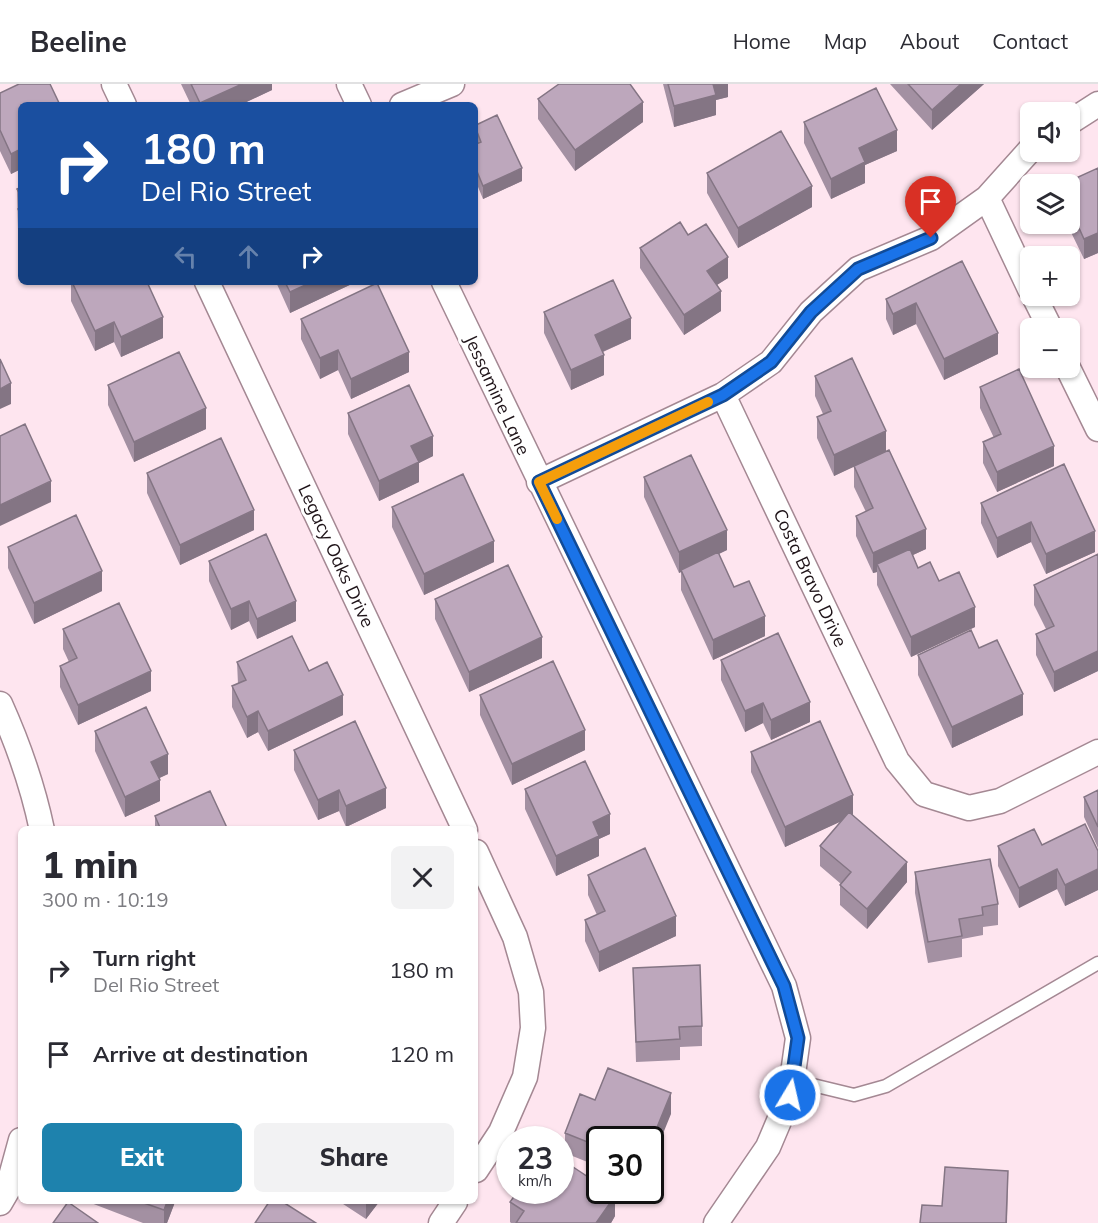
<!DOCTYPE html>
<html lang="en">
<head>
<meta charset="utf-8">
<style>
  :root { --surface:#fff; --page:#f2f2f3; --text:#2b2b33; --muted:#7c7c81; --line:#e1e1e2; --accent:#1e82ad }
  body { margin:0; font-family:Mulish,sans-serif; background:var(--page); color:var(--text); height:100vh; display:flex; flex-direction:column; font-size:22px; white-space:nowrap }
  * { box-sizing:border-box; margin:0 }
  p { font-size:20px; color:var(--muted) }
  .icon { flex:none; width:33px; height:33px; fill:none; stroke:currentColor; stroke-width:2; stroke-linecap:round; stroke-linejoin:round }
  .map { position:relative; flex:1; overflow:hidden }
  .details { position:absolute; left:18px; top:742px; width:460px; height:378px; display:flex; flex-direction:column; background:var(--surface); border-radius:9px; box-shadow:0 2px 4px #0004 }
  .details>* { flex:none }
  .top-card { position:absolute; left:18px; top:18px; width:460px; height:183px; border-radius:9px; box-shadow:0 2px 4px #0004; background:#1a4fa0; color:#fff; overflow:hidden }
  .tools { position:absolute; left:1020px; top:18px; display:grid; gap:12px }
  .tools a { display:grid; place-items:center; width:60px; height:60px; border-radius:9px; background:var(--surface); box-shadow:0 2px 4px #0004; font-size:30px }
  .speed { position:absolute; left:496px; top:1042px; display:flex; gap:12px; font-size:30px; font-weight:700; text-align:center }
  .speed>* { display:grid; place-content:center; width:78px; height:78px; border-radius:50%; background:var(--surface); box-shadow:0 2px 4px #0004; line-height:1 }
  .speed small { font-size:15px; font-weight:400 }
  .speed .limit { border:3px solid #111; border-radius:9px; background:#fff; color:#111 }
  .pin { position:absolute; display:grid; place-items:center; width:51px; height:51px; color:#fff; margin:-62px -26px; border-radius:50% 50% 50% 0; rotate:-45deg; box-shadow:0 0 6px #0007 }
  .pin .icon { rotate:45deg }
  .me { position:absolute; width:66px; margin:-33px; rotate:9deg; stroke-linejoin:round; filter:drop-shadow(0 0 4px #0008) }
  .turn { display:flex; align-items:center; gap:21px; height:126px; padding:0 24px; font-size:27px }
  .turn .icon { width:78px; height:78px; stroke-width:2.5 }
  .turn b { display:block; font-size:42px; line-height:51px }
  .lanes { display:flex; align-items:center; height:57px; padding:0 24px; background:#0003; justify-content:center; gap:30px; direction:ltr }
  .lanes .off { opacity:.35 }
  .round { display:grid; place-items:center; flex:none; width:63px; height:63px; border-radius:9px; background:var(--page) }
  .summary { display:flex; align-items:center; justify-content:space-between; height:102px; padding:0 24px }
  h1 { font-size:36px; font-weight:800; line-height:45px }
  .cta { display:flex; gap:12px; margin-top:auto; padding:12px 24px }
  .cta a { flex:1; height:69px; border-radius:9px; background:var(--accent); color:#fff; font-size:24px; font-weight:800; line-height:69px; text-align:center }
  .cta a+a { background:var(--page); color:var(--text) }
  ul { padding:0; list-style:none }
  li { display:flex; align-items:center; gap:18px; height:84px; padding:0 24px }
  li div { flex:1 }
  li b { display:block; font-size:22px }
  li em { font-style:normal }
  header { display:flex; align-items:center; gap:36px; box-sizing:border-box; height:84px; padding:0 30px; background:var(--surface); border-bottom:2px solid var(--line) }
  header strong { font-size:28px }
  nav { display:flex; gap:33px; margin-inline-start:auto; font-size:21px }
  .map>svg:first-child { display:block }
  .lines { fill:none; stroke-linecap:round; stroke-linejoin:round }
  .service-casing { stroke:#a48893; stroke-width:15 }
  .minor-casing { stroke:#a48893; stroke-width:27 }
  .service { stroke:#fff; stroke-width:12 }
  .minor { stroke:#fff; stroke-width:24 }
  .wall { fill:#a390a2 }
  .shaded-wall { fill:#847584 }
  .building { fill:#bda7bc; stroke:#847584; stroke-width:1.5 }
  .route-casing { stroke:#114b97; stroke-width:15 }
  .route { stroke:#1a73e8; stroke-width:10 }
  .slow { stroke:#f59e0b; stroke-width:10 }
  .labels { text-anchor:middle; stroke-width:6; stroke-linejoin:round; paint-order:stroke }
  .street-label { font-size:18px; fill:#1e1318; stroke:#fff }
</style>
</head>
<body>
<header>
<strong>Beeline</strong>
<nav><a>Home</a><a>Map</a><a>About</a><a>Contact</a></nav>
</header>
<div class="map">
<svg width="1098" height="1139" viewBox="0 0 1098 1139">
  <rect width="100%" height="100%" fill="#fee5ef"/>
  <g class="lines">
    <g class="service-casing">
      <path id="service" d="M792,996l62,15 32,-9 212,-123"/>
    </g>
    <g class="minor-casing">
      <path id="minor" d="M114,0l10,21
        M349,0l10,21
        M402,21l50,-21
        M1070,38l28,-18
        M987,114l43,91
        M207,198l258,548
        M444,198l340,704 14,52 -8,57 -22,52 -52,76
        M1034,212l16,32
        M1068,284l30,61
        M723,311l174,366 27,33 45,14 31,-7 98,-49
        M539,398l184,-87 48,-33 40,-50 47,-43 73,-31 56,-40 43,-48
        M0,620c18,40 33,83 42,126
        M476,768l39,85 16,55 2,36 -8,49 -24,55 -25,38
        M0,1119l7,-12 14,-51
        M441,1139l14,-21"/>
    </g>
    <use href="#service" class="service"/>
    <use href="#minor" class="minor"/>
  </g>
  <path class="wall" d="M181,0h91v6l-32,15h-49z
    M663,0h65v13l-12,3v15l-42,12z
    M890,0h94l-52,46z
    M0,9l21,12v64l-10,5 -11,-23z
    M538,15l105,23 -68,49 -37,-52z
    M804,38l93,29 -32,14v18l-34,16 -27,-56z
    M476,41l46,56 -39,18 -7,-17z
    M1098,84v85l-14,6 -17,-35h3v-40z
    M707,89l105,34 -74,41 -31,-55z
    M21,103v49l-3,-6 -1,-41z
    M688,151l40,43 -11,7 4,26 -37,24 -44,-67v-20z
    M962,177l36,93 -54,26 -28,-56 -23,11 -7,-16v-20z
    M71,198h76l16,56 -42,19 -7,-15 -19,9 -24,-50z
    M276,198h80l-66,31z
    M544,228l87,27 -28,13 1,23 -33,15 -27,-57z
    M301,235l108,53 -58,27 -13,-29 -18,9 -19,-40z
    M815,292l71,76 40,97 -13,6 5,13 21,13 36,46 -64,30 -34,-72v-13l-4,1 -17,-37v-20l10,-4 -12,-25v-21l-20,10 -17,-38v-21l6,-3 -8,-18z
    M108,301l98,44 -72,33 -26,-57z
    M980,303l74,79 -57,26 -14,-29v-21l11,-4 -14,-30z
    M348,329l85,43 -14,7v19l-40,19 -31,-67z
    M1064,380l31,88 -49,22 -15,-32 -34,16 -16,-35v-20z
    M147,389l107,57 -74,35 -33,-72z
    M644,393l83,73 -8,4 15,33 31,49 -52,24 -32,-70v-18l-2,1 -35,-76z
    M392,423l102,55 -70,33 -32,-68z
    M8,463l94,44 -68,33 -26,-56z
    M1098,470v117l-44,21 -18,-37v-21l10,-5 -12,-24v-20z
    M209,477l87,60 -39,18 -8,-18 -18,9 -22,-49z
    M435,515l107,59 -73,34 -34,-73z
    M63,545l88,62 -73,34 -18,-38v-21l9,-4 -6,-13z
    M979,564l44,67 -71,33 -34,-73v-20z
    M721,576l89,62 -39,18 -8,-17 -18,9 -24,-52z
    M237,578l72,9 34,44 -75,36 -10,-19 -11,6 -15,-31v-21l6,-2z
    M480,611l105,55 -73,35 -32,-70z
    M95,647l73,43 -9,4 1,23 -35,16 -30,-66z
    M294,666l92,58 -40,19 -7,-16 -21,9 -24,-50z
    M751,668l102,64 54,66 -40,47 -27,-24v-20l1,-1 -21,-18v-20l21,-25 -56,26 -34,-75z
    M525,705l85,45 -11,5v17l-43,20 -31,-67z
    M1098,706v58l-14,-31v-20z
    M155,732l73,14h-73z
    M1042,761l56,6v39l-33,16 -8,-17 -38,19 -21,-42v-20z
    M915,788l83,32v21l-15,2v8l-21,4v18l-34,6 -13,-70z
    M588,791l88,61 -77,36 -14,-31v-21l12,-5 -9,-20z
    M633,884l69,58v20l-22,1v13l-44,2z
    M595,1016l76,14 -71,26v27l-35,-14v-20z
    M91,1118h84l-8,21h-24l-52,-20z
    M340,1118h39l-13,17z
    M510,1118l105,14 -4,7h-100l-1,-1z"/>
  <path class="shaded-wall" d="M242,0h30v6l-32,15h-40v-2z
    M713,0h15v13l-12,3v15l-42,12v-21z
    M961,0h23l-52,46v-20z
    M643,18v20l-68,49v-21z
    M897,46v21l-32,14v18l-34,16v-20l28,-31z
    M21,65v20l-10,5v-20z
    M522,84v13l-39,18v-13z
    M812,102v21l-74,41v-20z
    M1098,149v20l-14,6v-20z
    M728,173v21l-21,13v-20z
    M312,198h44l-66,31v-21z
    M721,207v20l-37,24v-20z
    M916,219v21l-23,11v-21z
    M163,233v21l-42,19v-20z
    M631,234v21l-36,16v-20z
    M114,238v20l-19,9v-20z
    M998,249v21l-54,26v-21z
    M338,266v20l-18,9v-21z
    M409,268v20l-58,27v-20z
    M604,271v20l-33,15v-20z
    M11,299v21l-11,5v-20z
    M206,324v21l-72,33v-20z
    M886,347v21l-52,24v-21z
    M433,352v20l-14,7v19l-40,19v-20l32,-35z
    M1054,362v20l-57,26v-20z
    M51,397v21l-51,24v-21z
    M254,426v20l-74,35v-20z
    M1031,438v20l-34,16v-20z
    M926,445v20l-46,21 -3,-6v8l-4,1v-20z
    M727,446v20l-45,21 -1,-1v2l-2,1v-21z
    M1095,447v21l-49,22v-20z
    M494,457v21l-70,33v-21z
    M102,487v20l-68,33v-21z
    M249,517v20l-18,9v-21z
    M296,517v20l-39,18v-20z
    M975,523v20l-64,30v-20z
    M765,532v20l-52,24v-20z
    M542,553v21l-73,34v-20z
    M1098,567v20l-44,21v-20z
    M151,587v20l-73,34v-20z
    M1023,610v21l-71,33v-21z
    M343,611v20l-75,36v-20z
    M810,618v20l-39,18v-20z
    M763,619v20l-18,9v-21z
    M258,627v21l-11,6v-21z
    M585,646v20l-73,35v-21z
    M168,670v20l-17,8v-20z
    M160,696v21l-35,16v-20z
    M386,704v20l-40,19v-21z
    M339,706v21l-21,9v-20z
    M853,711v21l-68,31v-20z
    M610,730v20l-11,5v17l-43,20v-20l37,-34z
    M907,778v20l-40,47v-20z
    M1057,785v20l-38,19v-20z
    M1098,785v21l-33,16v-21z
    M676,832v20l-77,36v-20z
    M671,1009v21l-20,49v-21z
    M1008,1087l-1,52h-1z
    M615,1112v20l-4,7h-15z
    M167,1118h8l-8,21h-3v-13z
    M366,1118h13l-13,17z"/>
  <path class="building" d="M19,0h31l10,21h-39v44l-10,5 -11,-24v-37z
    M191,0h51l-42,19z
    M559,0h71l13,18 -68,48 -37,-51z
    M668,0h45l3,11 -42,11z
    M908,0h53l-29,26z
    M876,4l21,42 -38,18 6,14 -34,17 -27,-57z
    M497,31l25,53 -39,18 -7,-17v-25l5,-2 -5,-13v-4z
    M781,47l31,55 -74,42 -31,-55z
    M1098,84v65l-14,6 -14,-31v-24h-7z
    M21,103v9l-4,-7z
    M21,124v8l-3,-7z
    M680,138l8,13 18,-11 22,33 -21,14 14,20 -37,24 -44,-67z
    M962,177l36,72 -54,26 -28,-56 -23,11 -7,-15z
    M613,196l18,38 -36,17 9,20 -33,15 -27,-58z
    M72,198h75l16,35 -42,20 -7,-15 -19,9z
    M285,198h27l-22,10z
    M377,199l32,69 -58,27 -13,-29 -18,8 -19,-39z
    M179,268l27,56 -72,34 -26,-57z
    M852,274l34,73 -52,24 -17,-38 14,-6 -16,-35z
    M0,275l11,24 -11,6z
    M1019,285l35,77 -57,26 -14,-30 18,-8 -21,-47z
    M409,301l24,51 -22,10 8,16 -40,19 -31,-68z
    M25,340l26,57 -51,24v-69z
    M221,354l33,72 -74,35 -33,-72z
    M889,366l37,79 -53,24 -17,-37 17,-8 -19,-42z
    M691,371l36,75 -48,22 -35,-75z
    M1064,380l31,67 -49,23 -15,-32 -34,16 -16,-35z
    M463,390l31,67 -70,33 -32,-67z
    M76,431l26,56 -68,32 -26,-56z
    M266,450l30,67 -39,18 -8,-18 -18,8 -22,-48z
    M910,465l8,19 12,-6 9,19 20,-9 16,35 -64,30 -34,-73z
    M718,468l16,35 15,-6 16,35 -52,24 -32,-70z
    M1098,470v97l-44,21 -18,-38 18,-8 -20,-41z
    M508,481l34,72 -73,35 -34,-73z
    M119,519l32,68 -73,34 -18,-39 17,-8 -14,-29z
    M971,546l8,18 18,-8 26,54 -71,33 -34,-72z
    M778,549l32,69 -39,18 -8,-17 -18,8 -24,-51z
    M292,552l17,35 18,-9 16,33 -75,36 -10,-20 -11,6 -15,-31 14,-6 -9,-18z
    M553,577l32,69 -73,34 -32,-69z
    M146,623l22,47 -17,8 9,18 -35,17 -30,-66z
    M355,637l31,67 -40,18 -7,-16 -21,10 -24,-50z
    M820,637l33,74 -68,32 -34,-75z
    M585,677l25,53 -17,8 6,14 -43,20 -31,-67z
    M1098,706v37l-14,-30z
    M210,707l18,39h-67l-6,-14z
    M849,728l58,50 -40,47 -27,-24 11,-13 -31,-26z
    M1085,740l13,27v18l-33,16 -8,-16 -38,19 -21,-42 36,-17 8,16z
    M645,764l31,68 -77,36 -14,-32 20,-9 -17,-36z
    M990,775l8,45 -16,3 1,8 -24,4 3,17 -34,6 -13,-70z
    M700,881l2,61 -23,1 1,12 -44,3 -3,-74z
    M608,984l63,25 -20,49v-2h-51v7l-35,-14 15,-39 15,6z
    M561,1075l39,26v6h8l7,5 -19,27h-80l8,-12 -14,-9 8,-11h43z
    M945,1083l63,4 -2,52h-86l2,-18 20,1z
    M68,1118l30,21h-45z
    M141,1118h26l-3,8z
    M269,1118h14l33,21h-61z"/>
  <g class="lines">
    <g class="route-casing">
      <path id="route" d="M790,1011l8,-57 -14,-52 -245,-504 184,-87 48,-33 40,-50 47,-43 73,-31"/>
    </g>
    <use href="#route" class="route"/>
    <path class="slow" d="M557,435l-18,-37 169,-80"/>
  </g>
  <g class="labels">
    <g class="street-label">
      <text transform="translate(497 311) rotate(65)" y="6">Jessamine Lane</text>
      <text transform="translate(336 472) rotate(65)" y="6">Legacy Oaks Drive</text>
      <text transform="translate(810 494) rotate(65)" y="6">Costa Bravo Drive</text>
    </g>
  </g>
</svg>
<div class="tools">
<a><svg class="icon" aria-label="sound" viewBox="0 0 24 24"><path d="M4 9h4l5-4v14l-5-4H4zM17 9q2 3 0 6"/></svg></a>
<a><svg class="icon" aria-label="layers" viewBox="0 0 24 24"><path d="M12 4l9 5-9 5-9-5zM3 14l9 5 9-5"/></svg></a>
<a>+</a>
<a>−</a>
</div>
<div class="speed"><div>23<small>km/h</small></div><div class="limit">30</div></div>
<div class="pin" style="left:931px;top:154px;background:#d93025"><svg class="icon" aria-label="arrive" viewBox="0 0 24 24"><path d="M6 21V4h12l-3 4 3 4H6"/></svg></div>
<svg class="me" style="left:790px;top:1011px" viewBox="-20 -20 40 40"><circle r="17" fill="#1a73e8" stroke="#fff" stroke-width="3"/><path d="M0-11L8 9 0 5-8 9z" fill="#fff"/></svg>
<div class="top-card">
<div class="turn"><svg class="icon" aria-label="right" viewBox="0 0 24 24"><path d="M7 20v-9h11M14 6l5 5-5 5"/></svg><div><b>180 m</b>Del Rio Street</div></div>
<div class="lanes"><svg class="icon off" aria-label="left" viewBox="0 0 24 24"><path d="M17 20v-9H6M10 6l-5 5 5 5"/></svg><svg class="icon off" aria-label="ahead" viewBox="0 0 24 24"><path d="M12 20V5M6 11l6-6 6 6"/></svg><svg class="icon" aria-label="right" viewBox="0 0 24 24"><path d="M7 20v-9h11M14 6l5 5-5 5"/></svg></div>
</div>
<section class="details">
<div class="summary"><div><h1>1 min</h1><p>300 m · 10:19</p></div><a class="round"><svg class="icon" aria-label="close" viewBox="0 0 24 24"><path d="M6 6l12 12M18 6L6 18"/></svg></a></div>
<ul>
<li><svg class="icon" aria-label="right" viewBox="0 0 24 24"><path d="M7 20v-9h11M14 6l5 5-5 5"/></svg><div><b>Turn right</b><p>Del Rio Street</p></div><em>180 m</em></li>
<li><svg class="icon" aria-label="arrive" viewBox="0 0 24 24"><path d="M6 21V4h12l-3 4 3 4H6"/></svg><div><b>Arrive at destination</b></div><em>120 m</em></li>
</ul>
<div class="cta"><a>Exit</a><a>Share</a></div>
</section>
</div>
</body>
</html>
